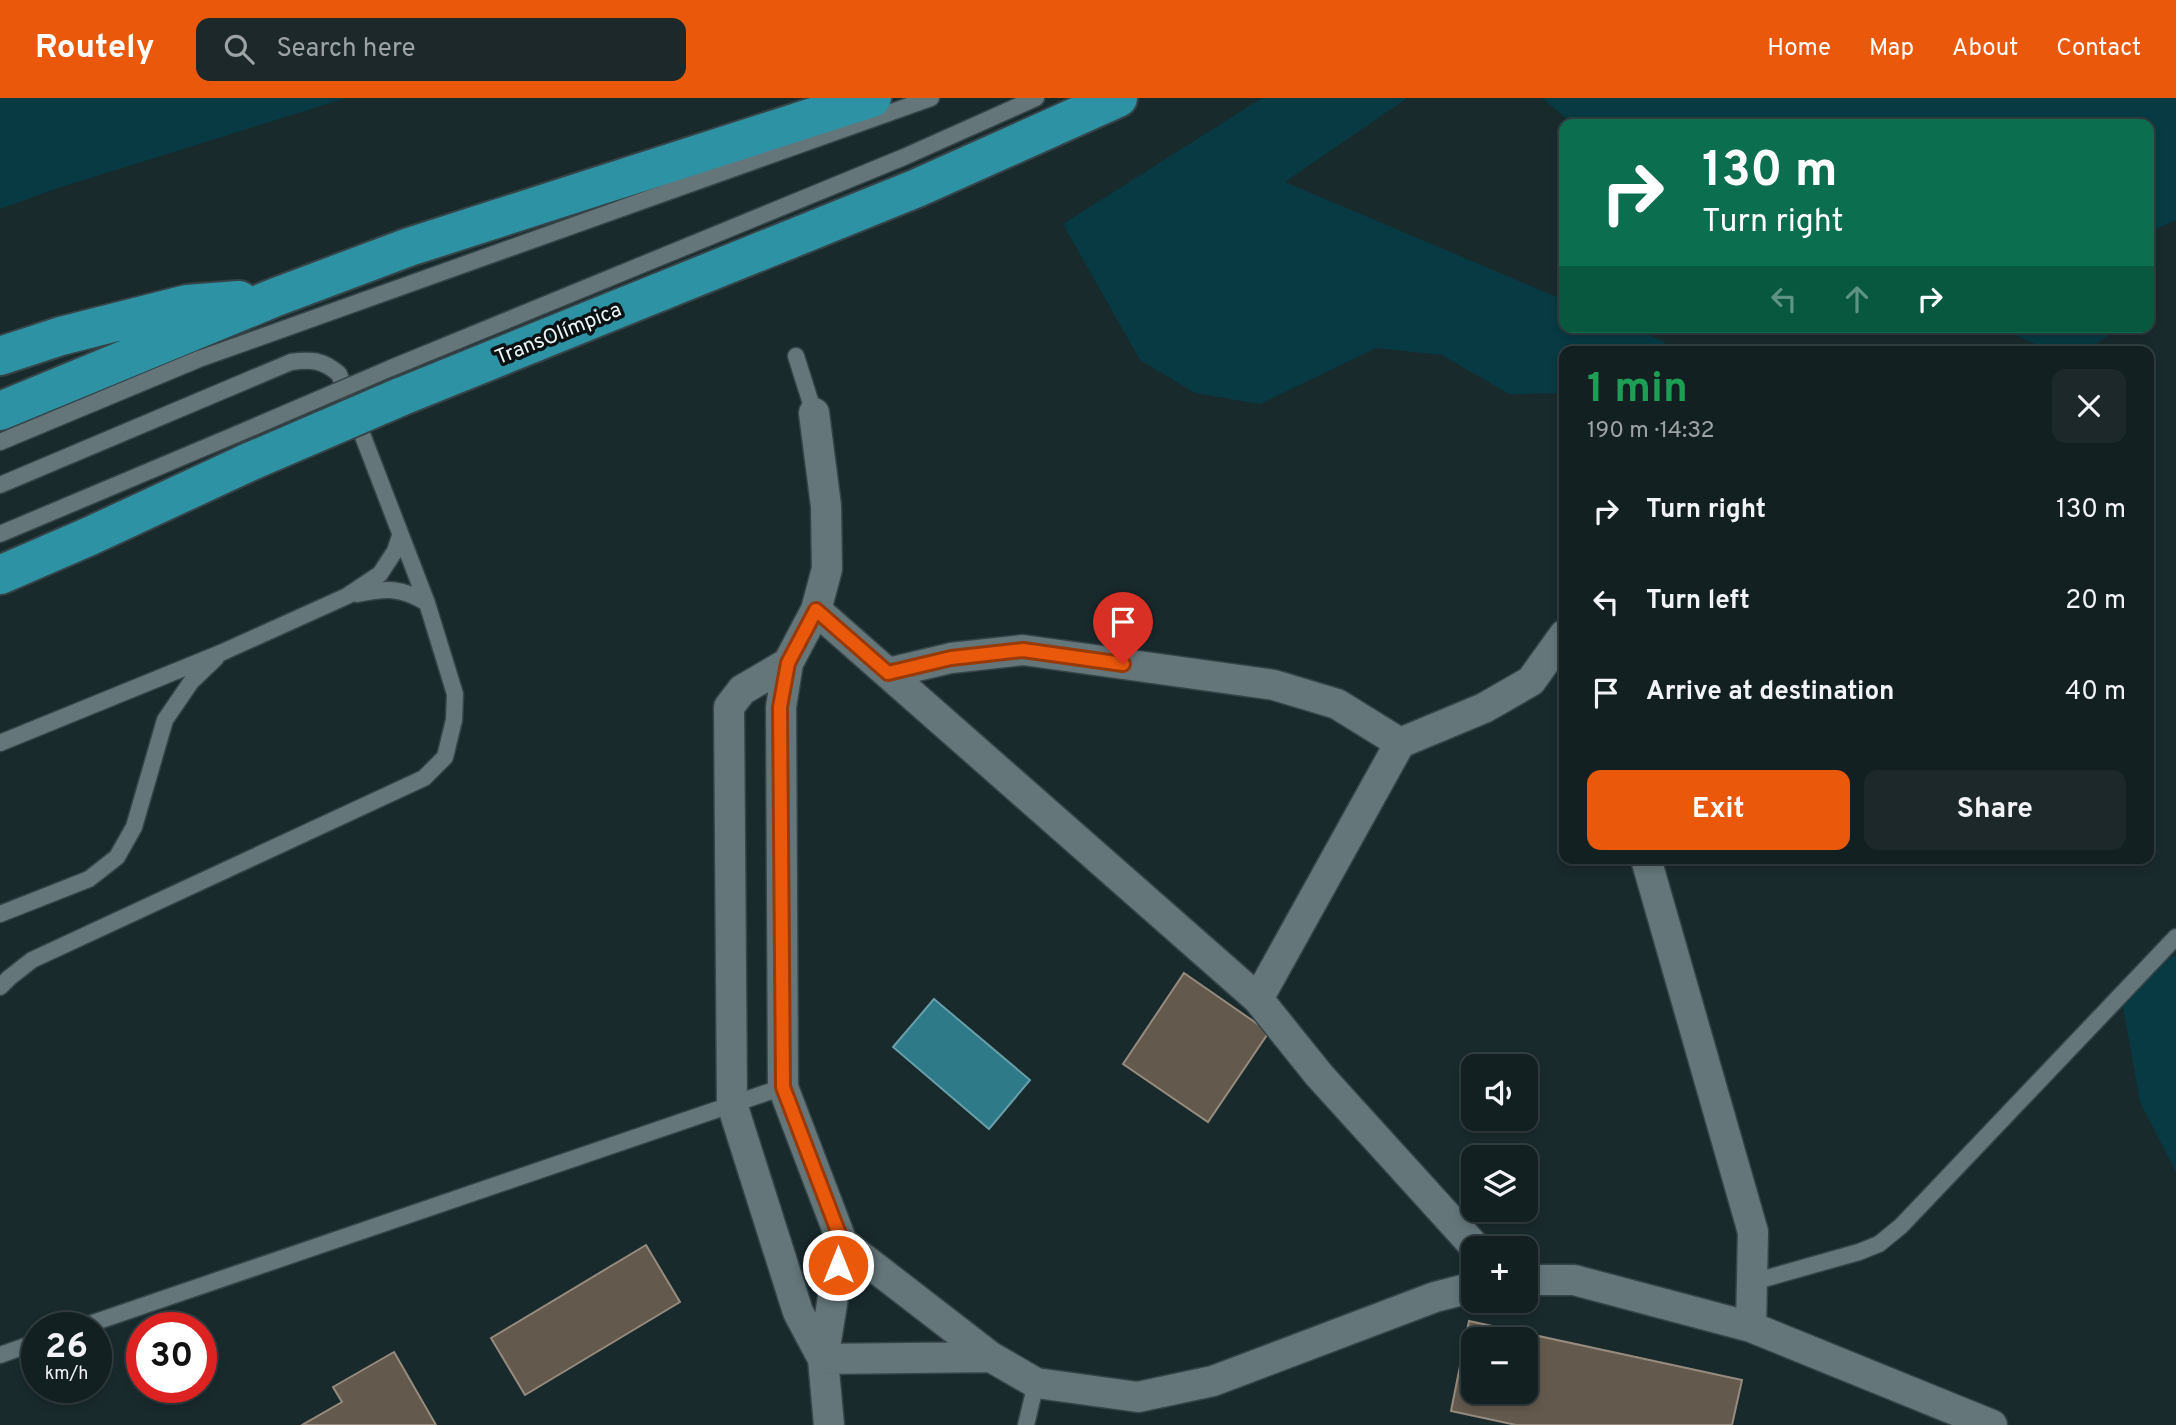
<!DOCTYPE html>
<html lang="en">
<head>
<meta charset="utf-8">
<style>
  :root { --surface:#132022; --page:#1c282a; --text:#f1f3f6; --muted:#9da3a5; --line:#323e40; --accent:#ea580c }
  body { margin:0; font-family:Overpass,sans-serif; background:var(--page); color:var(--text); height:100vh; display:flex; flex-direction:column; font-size:26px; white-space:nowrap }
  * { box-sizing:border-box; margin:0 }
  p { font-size:23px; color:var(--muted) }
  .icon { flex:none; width:38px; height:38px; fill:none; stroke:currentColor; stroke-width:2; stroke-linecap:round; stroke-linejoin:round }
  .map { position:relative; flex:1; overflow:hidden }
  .details { position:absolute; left:1559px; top:248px; width:595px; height:518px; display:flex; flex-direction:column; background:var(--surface); border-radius:14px; box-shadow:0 4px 10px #0003,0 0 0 2px var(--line) }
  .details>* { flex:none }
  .hud { position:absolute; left:1559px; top:21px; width:595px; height:214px; border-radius:14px; box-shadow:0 4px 10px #0003,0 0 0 2px var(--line); background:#0b6e4f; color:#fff; overflow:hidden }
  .controls { position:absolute; left:1461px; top:956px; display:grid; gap:14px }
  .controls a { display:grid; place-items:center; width:77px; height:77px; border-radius:14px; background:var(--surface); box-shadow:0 4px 10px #0003,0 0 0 2px var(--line); font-size:35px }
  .speed { position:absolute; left:21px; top:1214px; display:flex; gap:14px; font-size:35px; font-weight:700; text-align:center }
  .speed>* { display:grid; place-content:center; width:91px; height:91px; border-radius:50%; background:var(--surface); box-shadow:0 4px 10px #0003,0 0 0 2px var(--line); line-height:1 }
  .speed small { font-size:18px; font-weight:400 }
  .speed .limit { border:10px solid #d22; background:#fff; color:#111 }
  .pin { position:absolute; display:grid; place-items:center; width:60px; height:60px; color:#fff; margin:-72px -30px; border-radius:50% 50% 50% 0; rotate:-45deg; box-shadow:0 0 7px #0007 }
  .pin .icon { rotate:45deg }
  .me { position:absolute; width:77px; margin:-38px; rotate:0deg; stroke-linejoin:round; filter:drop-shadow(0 0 5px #0008) }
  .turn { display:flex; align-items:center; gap:24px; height:147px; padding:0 28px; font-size:32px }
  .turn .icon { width:91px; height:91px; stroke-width:2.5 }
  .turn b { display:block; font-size:49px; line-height:60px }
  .lanes { display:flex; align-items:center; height:66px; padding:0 28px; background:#0003; justify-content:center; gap:35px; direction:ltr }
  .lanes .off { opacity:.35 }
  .round { display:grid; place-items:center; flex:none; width:74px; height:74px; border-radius:14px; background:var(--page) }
  .head { display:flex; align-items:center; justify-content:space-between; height:119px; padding:0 28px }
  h1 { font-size:42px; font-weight:700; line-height:52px; color:#1e9e55 }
  .cta { display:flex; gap:14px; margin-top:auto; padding:14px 28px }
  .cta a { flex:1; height:80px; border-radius:14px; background:var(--accent); color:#fff; font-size:28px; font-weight:700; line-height:80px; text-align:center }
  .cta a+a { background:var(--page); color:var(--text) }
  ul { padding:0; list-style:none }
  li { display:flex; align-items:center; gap:21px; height:91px; padding:0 28px }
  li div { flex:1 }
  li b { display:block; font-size:26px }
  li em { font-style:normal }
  header { display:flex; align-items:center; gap:42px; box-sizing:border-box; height:98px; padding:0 35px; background:var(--accent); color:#fff }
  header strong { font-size:33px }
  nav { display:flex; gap:38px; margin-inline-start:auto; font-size:24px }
  .search { width:490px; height:63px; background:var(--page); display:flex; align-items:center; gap:18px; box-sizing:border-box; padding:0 24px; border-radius:14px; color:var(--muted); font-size:26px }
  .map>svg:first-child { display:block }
  .green { fill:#073a43 }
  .water { fill:#2e7a88; stroke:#679faa; stroke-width:2 }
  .building { fill:#64594d; stroke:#978b7e; stroke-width:2; fill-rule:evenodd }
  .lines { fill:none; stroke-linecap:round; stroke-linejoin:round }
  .lane-casing { stroke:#364448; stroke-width:19 }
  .street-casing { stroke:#364448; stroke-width:33 }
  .highway-casing { stroke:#364448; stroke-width:42 }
  .lane { stroke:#64767a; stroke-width:16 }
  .street { stroke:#64767a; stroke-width:30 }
  .highway { stroke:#2d92a4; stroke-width:38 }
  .lane-bridge-casing { stroke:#364448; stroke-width:19; stroke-linecap:butt }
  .highway-bridge-casing { stroke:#364448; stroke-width:42; stroke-linecap:butt }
  .lane-bridge { stroke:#64767a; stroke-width:16 }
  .highway-bridge { stroke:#2d92a4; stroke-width:38 }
  .route-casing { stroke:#983908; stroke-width:18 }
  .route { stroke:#ea580c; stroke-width:12 }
  .labels { text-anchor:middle; stroke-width:7; stroke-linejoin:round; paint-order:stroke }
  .street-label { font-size:21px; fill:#ecf6f8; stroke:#0a1113 }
</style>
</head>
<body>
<header>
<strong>Routely</strong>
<div class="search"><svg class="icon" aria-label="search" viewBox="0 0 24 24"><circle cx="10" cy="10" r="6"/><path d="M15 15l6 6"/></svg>Search here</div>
<nav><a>Home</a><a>Map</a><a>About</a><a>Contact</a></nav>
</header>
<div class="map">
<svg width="2176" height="1327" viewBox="0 0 2176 1327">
  <rect width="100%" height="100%" fill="#192a2d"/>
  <path class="green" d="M0,0h346l-288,90 -58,21z
    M1262,0h145l-122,84 279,118v27h66l35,15 -7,10h-94v41l-55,1 -67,-39 -66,-7 -116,56 -65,-11 -55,-33 -77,-136z
    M1542,0h634v122l-27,12v-108h-576z
    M1998,229h116l-1,6 -31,19h-30z
    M2176,857v217l-36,-70 -18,-101 36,-37z"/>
  <path class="water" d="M934,901l96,81 -41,49 -96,-82z"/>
  <path class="building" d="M1184,875l85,59 -61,90 -85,-58z
    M646,1147l34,57 -155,93 -34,-57z
    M1469,1223l273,59 -10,45h-216l-65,-14zM1474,1241h52v52h-52z
    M394,1254l42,73h-134l40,-23 -9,-15z"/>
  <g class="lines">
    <g class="lane-casing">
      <path id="lane" d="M796,258l18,57
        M391,270l513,-211 132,-59
        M0,344l199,-83 732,-261
        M0,387l291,-123c20,-3 32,-2 48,12l88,229 28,91 -1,26 -9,37 -21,21 -392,182 -23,18 -9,9
        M0,436l237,-100
        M357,496c29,-6 44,-7 70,9
        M0,645l223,-91 124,-56 33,-22 15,-23 5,-15
        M0,816l89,-35 28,-22 17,-30 31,-107 26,-38 25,-24
        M1753,1184l106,-30 20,-8 22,-18 275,-289
        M78,1230l705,-241
        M0,1257l37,-13
        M1026,1327l10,-42"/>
    </g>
    <g class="street-casing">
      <path id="street" d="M814,315l12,93 1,63 -11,41 -28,53 -7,44 2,380 59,155 -19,117 6,66
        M816,512l442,389 61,76 157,173
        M788,565l-46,27 -13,17 3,397 66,208 25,47
        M888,575l63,-15 72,-8 251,35 63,19 63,39
        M1646,761l107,373 -2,95
        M1258,901l142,-256 84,-35 47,-27 33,-46
        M842,1144l149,115 45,26 102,14 75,-16 222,-84 39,-10
        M1526,1182h48l177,47 241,98
        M823,1261l168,-2"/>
    </g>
    <g class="highway-casing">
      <path id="highway" d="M0,258l61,-20 126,-32 52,-4
        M400,299l517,-209 201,-90
        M0,313l276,-114 133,-50 463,-149
        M0,477l90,-39 159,-74"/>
    </g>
    <use href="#lane" class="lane"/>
    <use href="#street" class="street"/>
    <use href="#highway" class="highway"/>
    <g class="lane-bridge-casing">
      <path id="lane-bridge" d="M237,336l154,-66"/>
    </g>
    <g class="highway-bridge-casing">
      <path id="highway-bridge" d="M249,364l151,-65"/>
    </g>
    <use href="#lane-bridge" class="lane-bridge"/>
    <use href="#highway-bridge" class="highway-bridge"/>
  </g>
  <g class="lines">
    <g class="route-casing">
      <path id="route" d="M838,1167l4,-23 -59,-155 -3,-380 8,-44 28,-53 72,63 63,-15 72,-8 100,14"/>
    </g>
    <use href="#route" class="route"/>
  </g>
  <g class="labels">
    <g class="street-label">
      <text transform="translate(558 235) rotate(-22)" y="7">TransOlímpica</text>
    </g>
  </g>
</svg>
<div class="controls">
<a><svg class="icon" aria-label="sound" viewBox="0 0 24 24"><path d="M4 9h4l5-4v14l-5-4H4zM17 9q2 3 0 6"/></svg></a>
<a><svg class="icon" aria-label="layers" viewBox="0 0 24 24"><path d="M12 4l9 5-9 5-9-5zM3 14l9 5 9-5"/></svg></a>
<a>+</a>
<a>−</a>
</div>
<div class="speed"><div>26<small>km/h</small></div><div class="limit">30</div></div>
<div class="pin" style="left:1123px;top:566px;background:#d93025"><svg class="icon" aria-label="arrive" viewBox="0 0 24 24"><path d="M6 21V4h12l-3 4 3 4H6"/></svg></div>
<svg class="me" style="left:838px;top:1167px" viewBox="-20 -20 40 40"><circle r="17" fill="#ea580c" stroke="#fff" stroke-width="3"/><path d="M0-11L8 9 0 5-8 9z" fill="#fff"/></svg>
<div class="hud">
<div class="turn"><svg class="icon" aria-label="right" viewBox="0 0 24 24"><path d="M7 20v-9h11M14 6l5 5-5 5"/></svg><div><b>130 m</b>Turn right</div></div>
<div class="lanes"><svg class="icon off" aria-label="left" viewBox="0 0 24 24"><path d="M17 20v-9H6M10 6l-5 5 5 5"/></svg><svg class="icon off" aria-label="ahead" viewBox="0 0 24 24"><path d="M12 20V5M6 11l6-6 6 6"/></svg><svg class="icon" aria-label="right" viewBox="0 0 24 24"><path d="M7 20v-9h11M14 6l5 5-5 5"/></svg></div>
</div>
<section class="details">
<div class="head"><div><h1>1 min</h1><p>190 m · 14:32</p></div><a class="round"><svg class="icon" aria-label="close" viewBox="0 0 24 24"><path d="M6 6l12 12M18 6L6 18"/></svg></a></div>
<ul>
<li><svg class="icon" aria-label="right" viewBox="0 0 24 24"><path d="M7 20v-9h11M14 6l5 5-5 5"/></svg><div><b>Turn right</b></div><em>130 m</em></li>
<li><svg class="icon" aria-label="left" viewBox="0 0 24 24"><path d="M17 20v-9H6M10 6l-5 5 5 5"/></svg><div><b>Turn left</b></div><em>20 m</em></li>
<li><svg class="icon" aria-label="arrive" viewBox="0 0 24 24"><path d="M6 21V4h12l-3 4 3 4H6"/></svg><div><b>Arrive at destination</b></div><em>40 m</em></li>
</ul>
<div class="cta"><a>Exit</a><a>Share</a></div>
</section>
</div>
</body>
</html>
